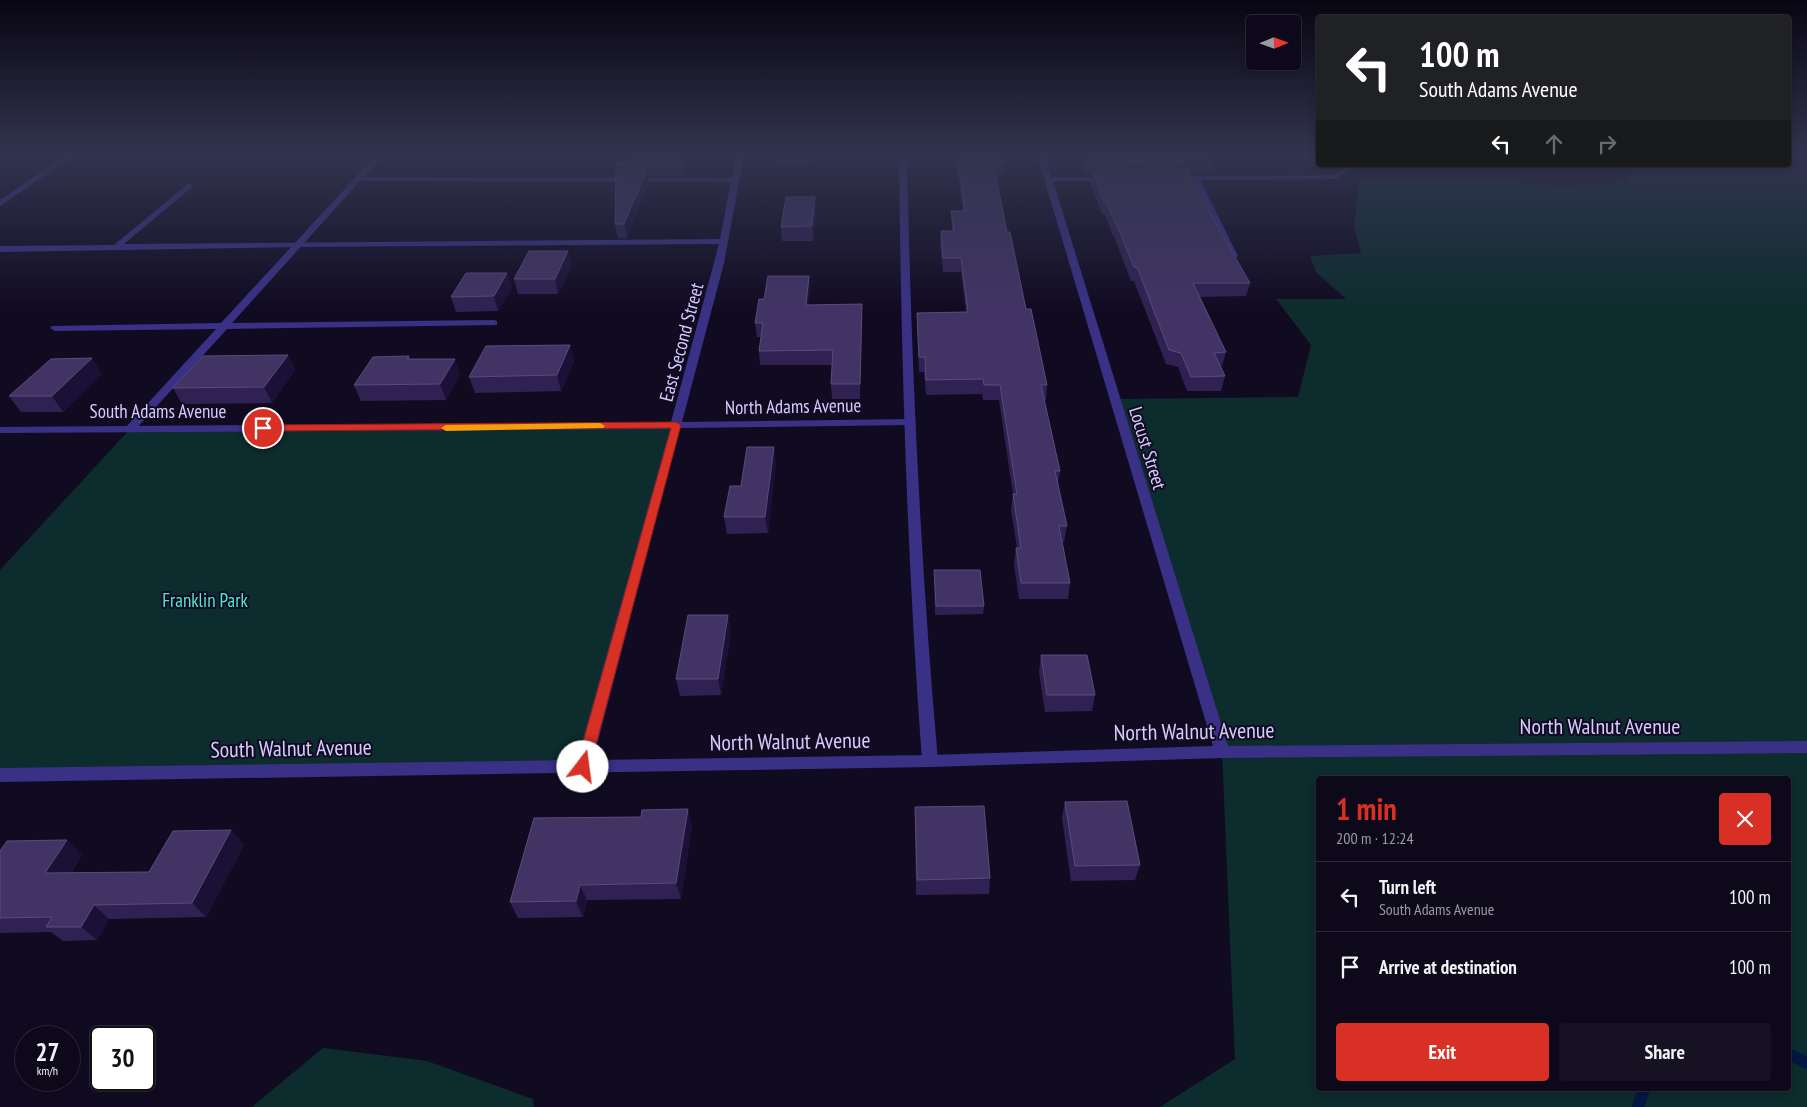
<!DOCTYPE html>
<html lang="en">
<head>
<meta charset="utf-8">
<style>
  :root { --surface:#0d081a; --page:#161123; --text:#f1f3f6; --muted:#9a9aa2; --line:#2d2939; --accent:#d93025 }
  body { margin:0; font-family:"PT Sans Narrow",sans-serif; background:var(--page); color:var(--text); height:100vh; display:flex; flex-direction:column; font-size:19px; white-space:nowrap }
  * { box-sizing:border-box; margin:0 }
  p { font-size:16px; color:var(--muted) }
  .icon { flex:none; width:28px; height:28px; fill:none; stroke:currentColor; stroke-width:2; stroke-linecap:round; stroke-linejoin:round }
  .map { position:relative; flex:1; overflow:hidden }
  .drawer { position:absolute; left:1316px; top:776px; width:475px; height:315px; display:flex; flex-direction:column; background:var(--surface); border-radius:5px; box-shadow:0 2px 8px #0003,0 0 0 1px var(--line) }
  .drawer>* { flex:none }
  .hud { position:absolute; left:1316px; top:15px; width:475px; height:152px; border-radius:5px; box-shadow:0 2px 8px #0003,0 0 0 1px var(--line); background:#202124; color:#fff; overflow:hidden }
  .needle { width:32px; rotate:89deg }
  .buttons { position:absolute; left:1246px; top:15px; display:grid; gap:10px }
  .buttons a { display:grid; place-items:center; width:55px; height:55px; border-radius:5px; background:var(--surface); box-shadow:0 2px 8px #0003,0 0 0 1px var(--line); font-size:25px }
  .speed { position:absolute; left:15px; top:1026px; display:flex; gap:10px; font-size:25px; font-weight:700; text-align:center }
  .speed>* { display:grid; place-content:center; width:65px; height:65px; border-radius:50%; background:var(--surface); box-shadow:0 2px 8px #0003,0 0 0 1px var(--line); line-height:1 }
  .speed small { font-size:12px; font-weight:400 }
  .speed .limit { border:2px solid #111; border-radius:8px; background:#fff; color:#111 }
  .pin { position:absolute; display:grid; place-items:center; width:42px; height:42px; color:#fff; margin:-21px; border:2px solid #fff; border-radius:50%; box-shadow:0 1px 5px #0007 }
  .me { position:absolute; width:55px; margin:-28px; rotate:15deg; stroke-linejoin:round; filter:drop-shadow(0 0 4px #0008) }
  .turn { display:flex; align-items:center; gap:18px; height:105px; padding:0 20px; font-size:22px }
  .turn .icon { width:65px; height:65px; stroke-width:2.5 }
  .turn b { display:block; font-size:35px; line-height:42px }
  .lanes { display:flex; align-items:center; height:48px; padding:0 20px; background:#0003; justify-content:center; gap:25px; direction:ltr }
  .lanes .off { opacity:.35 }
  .round { display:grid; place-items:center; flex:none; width:52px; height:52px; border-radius:5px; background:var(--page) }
  .overview { display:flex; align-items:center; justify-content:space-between; height:85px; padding:0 20px }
  h1 { font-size:30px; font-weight:700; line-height:38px; color:var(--accent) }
  .button { display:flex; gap:10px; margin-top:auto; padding:10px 20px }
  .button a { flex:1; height:58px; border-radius:5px; background:var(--accent); color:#fff; font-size:20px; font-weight:700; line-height:58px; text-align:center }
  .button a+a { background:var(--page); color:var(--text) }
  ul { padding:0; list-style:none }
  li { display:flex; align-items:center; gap:15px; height:70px; padding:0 20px; border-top:1px solid var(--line) }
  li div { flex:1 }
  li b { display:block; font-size:19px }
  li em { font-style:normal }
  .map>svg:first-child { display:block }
  .green { fill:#0d2c2d; fill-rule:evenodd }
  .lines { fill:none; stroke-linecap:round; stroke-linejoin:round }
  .stream { stroke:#041642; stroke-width:12 }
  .lane { fill:#3a3186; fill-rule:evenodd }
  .street { fill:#3a3186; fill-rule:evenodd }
  .wall { fill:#2f2252 }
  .shaded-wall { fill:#1b1137 }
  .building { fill:#413465; stroke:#584c7d }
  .route { fill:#d93025; stroke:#8d1f18 }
  .slow { fill:#f59e0b }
  .labels { text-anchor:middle; stroke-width:4; stroke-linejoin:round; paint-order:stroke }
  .street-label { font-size:19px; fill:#d6ccff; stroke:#110b22 }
  .park-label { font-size:19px; fill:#4cebcf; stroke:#110b22 }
  .near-street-label { font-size:22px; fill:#d6ccff; stroke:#110b22 }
</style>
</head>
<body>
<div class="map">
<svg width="1807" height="1107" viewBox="0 0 1807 1107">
  <rect width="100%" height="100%" fill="#110b22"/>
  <path class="green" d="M1637,165h87l83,4v938h-647l75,-48 -13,-307 -107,-353 183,-2 13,-52 -35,-46h70l-30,-27 -6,-16 51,-3 -7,-27 5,-45 141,-1 64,6 61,-5zM1319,779h470v310h-470z
    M677,425l-94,342 -583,8v-205l130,-141z
    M323,1048l104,13 106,38 1,8h-282z"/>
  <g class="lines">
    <path class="stream" d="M1789,1054l18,9
      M1638,1107l6,-18"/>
    <path class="lane" d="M66,155h9l-75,51v-6z
      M376,155h8l-20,22 372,1 4,2 -4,2 -376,-1 -128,142 262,-3 3,1v4l-270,4 -93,102h-8l-1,-2 1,-2 90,-98 -161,2 -5,-3 2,-2 169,-3z
      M899,155h8c4,202 13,404 31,606l-3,4 -5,2 -5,-2 -3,-4c-15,-202 -21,-404 -23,-606z
      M1346,166l7,2 -17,11 -136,1 38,76 -4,3 -4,-3 -38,-76h-19l-4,-2 4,-2 161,-1z
      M1045,177h63l4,2 -4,2h-60l-4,-2z"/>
    <path class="street" d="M736,155h8l-20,108 -42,159 228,-3 5,3 -5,3 -230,3 -87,332 337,-5 283,-9 -176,-591h8l183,591 579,-5v12l-585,5 -292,9 -930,15v-14l577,-8 93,-331 -670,4v-6l671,-5 48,-178 -420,3 -299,5v-6l114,-1 75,-62h3v4l-68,57 596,-5z
      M1343,165h8l2,3 -7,2z"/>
  </g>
  <path class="wall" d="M692,155l-7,21h-37l1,8 -22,54h-9l-3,-14 2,-54 -1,-5z
    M779,155h33l-1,8 -31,1z
    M955,155h48l1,6 -1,13h-8l12,58 19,77 21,76 -1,15h-2l16,71 -2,13 9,42 -3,16h-2l8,41 -2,16h-49l-5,-35 2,-16h1l-6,-38 2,-16 -14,-94h-16l-1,-6 -56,1 -2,-23h-5l-2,-45v-14l49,-1 -5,-40h-18l-3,-28 1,-13h11l-1,-20h12z
    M1078,155h135l2,3 -2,12h-24l2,4 -1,4 60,105 -4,13 -47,1 27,55 -4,14h-1l4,10 -4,15h-34l-9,-24 -12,-3 -32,-83h-3l-17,-45h-1l-8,-21h-3l-12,-32 1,-8h-6z
    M1476,165h108l-1,1 -105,1z
    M816,211l-3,30h-31l-1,-14z
    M572,266l-14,28h-40l-4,-15z
    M809,276l1,13 -2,16 54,-1v14l-2,81h-28l-1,-15 1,-19h-72l-1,-14 2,-14h-4l-2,-14 9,-24z
    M512,287l-14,24 -42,1 -5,-15z
    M570,345l4,16 -13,30 -86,2 -6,-16z
    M288,355l7,15 -23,33 -90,1 -9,-16z
    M409,356l1,3 50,15 -14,26 -85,1 -7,-16z
    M102,374l-39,38h-42l-12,-16z
    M776,463l-8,70 -41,1 -3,-17 17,-31z
    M934,570l50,36 -1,8 -48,1z
    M728,615l3,17 -10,63 -41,1 -4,-17z
    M1041,655l54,40 -3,16 -47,1 -6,-40z
    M1065,802l75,63 -5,15 -64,1 -9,-63z
    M915,807l75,71 -1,16 -73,1z
    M692,825l-11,74 -94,1 -4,17 -65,1 -8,-16z
    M231,830l13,15 -38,72 -97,2 -12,21 -34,1 -12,-9 -51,1v-82l82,4 -11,18 78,-1z"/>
  <path class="shaded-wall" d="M687,155h5l-7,21 -2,-11z
    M647,170l2,14 -22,54 -3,-14z
    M815,197l1,14 -3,30 -1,-15z
    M568,251l4,15 -14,28 -3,-15z
    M507,273l5,14 -14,24 -4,-15z
    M809,276l1,13 -3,30 -1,-14z
    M862,304v14l-2,81v-15z
    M570,345l4,16 -13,30 -4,-16z
    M288,355l7,15 -23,33 -8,-16z
    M92,358l10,16 -39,38 -11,-16z
    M455,359l5,15 -14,26 -6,-16z
    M774,447l2,16 -8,70 -3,-16z
    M728,615l3,17 -10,63 -3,-16z
    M688,809l4,16 -11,74 -5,-16z
    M231,830l13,15 -38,72 -14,-14z
    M67,840l15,15 -21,33 -16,-15z
    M580,885l7,15 -4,17 -7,-16z
    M94,905l15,14 -12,21 -16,-13z"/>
  <path class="building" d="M634,155h53l-4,10h-67z
    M957,155h46l1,6h-11l14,71h3l16,77h5l16,76h-6l19,86h-5l12,55h-8l11,57h-49l-5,-35h5l-8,-54h4l-17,-109h-16l-1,-6 -57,1 -1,-23h-6l-2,-44 51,-1 -7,-54h-18l-2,-27h13l-3,-20h14z
    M1084,155h129l2,3 -32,1 2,3 -98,1z
    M616,170h31l-23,54h-9z
    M1189,170l2,4h-3l62,109h-57l33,69 -12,1 11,23 -34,1 -10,-24 -12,-3 -32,-83h-3l-18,-44h-1l-8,-21h-3l-12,-31z
    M786,197h29l-3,29 -31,1z
    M529,251h39l-13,28h-41z
    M466,273h41l-13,23 -43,1z
    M768,276h41l-3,29 56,-1 -2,80h-29l2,-34 -74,1 4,-28h-8l4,-24h5z
    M570,345l-13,30 -88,2 17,-31z
    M288,355l-24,32 -91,1 30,-32z
    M409,356l-2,3h48l-15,25 -86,1 19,-28z
    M92,358l-40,38h-43l42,-37z
    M747,447h27l-9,70h-41l6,-31h11z
    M934,570h46l4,36h-48z
    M688,615h40l-10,64h-42z
    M1041,655h46l8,40h-48z
    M1127,801l13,64 -65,1 -10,-64z
    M984,806l6,72 -73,2 -2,-73z
    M688,809l-12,74 -96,2 -4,16 -66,1 24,-84 107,-1 1,-7z
    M231,830l-39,73 -98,2 -13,22h-35l6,-10 -52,1v-67l7,-10 60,-1 -22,33 104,-1 24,-41z"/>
  <linearGradient id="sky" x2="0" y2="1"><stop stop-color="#090613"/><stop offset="0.5" stop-color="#32344f"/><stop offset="1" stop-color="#32344f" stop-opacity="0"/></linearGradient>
  <rect width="1807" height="310" fill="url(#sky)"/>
  <path class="route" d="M676,422l5,3 -91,342 -2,4 -5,2 -5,-2 -2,-4 95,-339 -408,3 -5,-3 5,-3z"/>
  <path class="slow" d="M600,423l5,3 -2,2 -157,3 -5,-3 5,-3z"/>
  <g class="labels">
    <g class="street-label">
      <text transform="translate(681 342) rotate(-75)" y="7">East Second Street</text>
      <text transform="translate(793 406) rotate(-1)" y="7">North Adams Avenue</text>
      <text x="158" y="418">South Adams Avenue</text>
      <text transform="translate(1148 448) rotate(73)" y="7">Locust Street</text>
    </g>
    <g class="park-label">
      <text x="205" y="607">Franklin Park</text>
    </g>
    <g class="near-street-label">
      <text x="1600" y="734">North Walnut Avenue</text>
      <text transform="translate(1194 731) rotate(-1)" y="8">North Walnut Avenue</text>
      <text transform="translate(790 741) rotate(-1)" y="8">North Walnut Avenue</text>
      <text transform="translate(291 748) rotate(-1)" y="8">South Walnut Avenue</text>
    </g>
  </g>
</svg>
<div class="buttons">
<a><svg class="needle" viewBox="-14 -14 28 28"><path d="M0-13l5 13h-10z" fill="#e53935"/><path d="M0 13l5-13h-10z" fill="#9a9aa2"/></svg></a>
</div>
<div class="speed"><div>27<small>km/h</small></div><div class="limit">30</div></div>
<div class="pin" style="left:263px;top:428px;background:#d93025"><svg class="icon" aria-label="arrive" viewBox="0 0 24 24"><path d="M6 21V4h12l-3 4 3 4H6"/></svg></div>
<svg class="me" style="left:583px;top:767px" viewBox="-20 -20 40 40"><circle r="19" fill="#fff"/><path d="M0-13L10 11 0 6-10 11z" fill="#d93025"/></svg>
<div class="hud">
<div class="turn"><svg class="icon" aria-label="left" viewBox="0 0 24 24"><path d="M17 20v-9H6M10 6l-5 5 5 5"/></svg><div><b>100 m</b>South Adams Avenue</div></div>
<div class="lanes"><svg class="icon" aria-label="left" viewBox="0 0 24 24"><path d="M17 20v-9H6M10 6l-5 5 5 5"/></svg><svg class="icon off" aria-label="ahead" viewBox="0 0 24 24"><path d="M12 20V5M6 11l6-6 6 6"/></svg><svg class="icon off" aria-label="right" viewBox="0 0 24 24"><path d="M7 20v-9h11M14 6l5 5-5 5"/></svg></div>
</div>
<section class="drawer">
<div class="overview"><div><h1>1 min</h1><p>200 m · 12:24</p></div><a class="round" style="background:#d93025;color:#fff"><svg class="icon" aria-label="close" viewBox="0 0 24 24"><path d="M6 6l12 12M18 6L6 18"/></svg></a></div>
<ul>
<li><svg class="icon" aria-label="left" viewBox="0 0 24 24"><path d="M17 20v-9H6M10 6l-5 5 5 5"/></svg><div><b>Turn left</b><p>South Adams Avenue</p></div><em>100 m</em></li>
<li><svg class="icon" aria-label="arrive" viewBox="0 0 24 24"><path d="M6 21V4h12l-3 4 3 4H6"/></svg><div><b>Arrive at destination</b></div><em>100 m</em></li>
</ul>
<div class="button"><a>Exit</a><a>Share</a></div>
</section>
</div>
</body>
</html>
